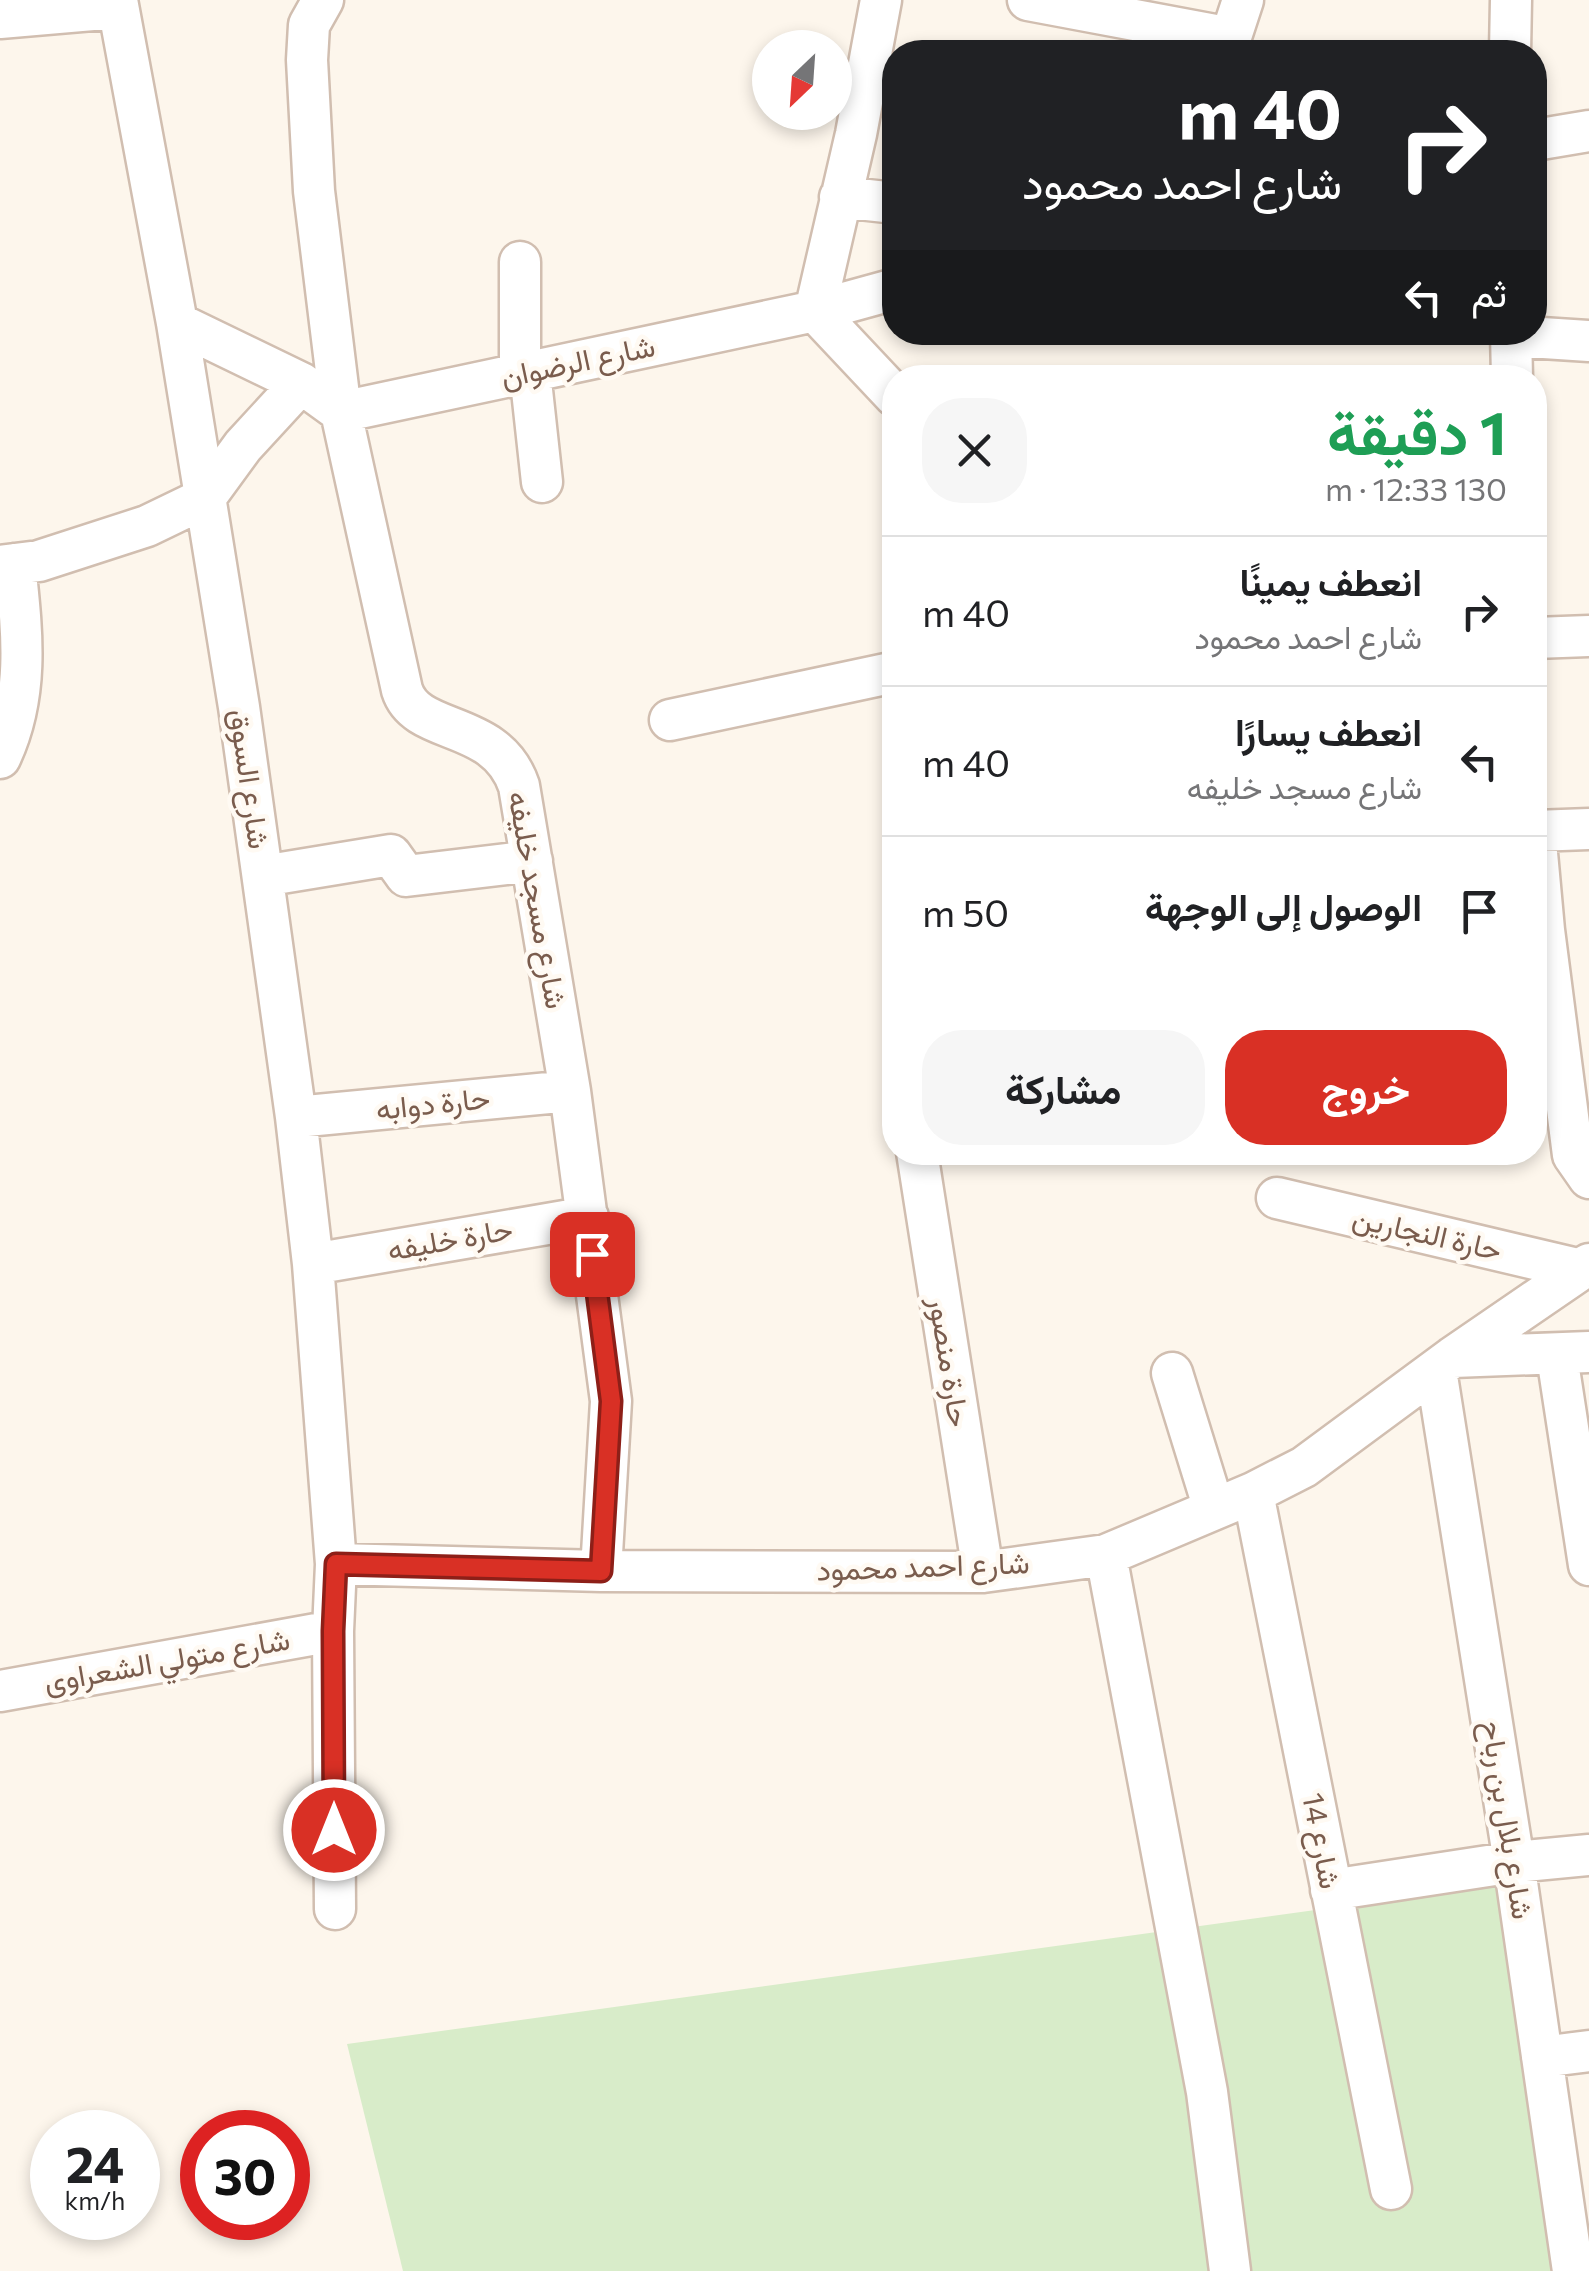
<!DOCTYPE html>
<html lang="ar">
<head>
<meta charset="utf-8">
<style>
  :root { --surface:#fff; --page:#f6f6f6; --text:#202124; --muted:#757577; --line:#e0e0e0; --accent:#d93025 }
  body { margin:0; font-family:Commissioner,Vazirmatn,sans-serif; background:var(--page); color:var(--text); direction:rtl; height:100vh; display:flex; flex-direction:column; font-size:38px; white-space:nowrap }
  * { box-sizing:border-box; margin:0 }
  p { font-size:32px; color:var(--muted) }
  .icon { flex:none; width:55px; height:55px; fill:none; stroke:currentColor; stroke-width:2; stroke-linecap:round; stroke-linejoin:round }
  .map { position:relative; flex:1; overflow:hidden; direction:ltr }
  .sheet { position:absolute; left:882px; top:365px; width:665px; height:800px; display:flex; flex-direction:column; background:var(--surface); border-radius:40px; box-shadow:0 5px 15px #0003; direction:rtl }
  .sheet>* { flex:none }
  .top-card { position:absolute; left:882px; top:40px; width:665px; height:305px; border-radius:40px; box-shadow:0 5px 15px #0003; direction:rtl; background:#202124; color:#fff; overflow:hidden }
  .needle { width:65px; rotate:205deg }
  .buttons { position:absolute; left:752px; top:30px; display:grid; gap:20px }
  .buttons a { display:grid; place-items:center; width:100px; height:100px; border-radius:50%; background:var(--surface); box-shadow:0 5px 15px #0003; font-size:50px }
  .speed { position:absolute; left:30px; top:2110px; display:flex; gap:20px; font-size:50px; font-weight:700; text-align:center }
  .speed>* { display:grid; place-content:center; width:130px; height:130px; border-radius:50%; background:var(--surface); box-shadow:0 5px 15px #0003; line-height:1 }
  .speed small { font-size:25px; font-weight:400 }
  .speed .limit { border:15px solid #d22; background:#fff; color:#111 }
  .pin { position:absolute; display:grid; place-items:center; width:85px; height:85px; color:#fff; margin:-42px; border-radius:20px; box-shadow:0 5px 15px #0006 }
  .me { position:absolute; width:110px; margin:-55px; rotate:0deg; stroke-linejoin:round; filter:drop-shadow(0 0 8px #0008) }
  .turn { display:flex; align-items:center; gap:35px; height:210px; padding:0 40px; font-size:45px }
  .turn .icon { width:130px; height:130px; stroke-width:2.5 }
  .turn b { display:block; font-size:70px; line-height:85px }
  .then { display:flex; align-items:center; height:95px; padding:0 40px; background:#0003; gap:20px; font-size:38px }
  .round { display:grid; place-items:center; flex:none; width:105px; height:105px; border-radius:40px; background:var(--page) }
  .overview { display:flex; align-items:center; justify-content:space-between; height:170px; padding:0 40px }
  h1 { font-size:60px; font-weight:700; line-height:75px; color:#1e9e55 }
  .action { display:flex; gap:20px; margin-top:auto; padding:20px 40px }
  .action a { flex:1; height:115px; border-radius:40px; background:var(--accent); color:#fff; font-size:40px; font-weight:700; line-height:115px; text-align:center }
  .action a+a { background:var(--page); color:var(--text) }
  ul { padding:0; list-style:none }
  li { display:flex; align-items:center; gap:30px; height:150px; padding:0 40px; border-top:2px solid var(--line) }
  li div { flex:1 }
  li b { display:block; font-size:38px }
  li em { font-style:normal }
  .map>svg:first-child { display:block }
  .green { fill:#d8ecc9 }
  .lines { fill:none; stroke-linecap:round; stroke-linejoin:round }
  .minor-casing { stroke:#d1beb0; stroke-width:45 }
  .minor { stroke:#fff; stroke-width:40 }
  .route-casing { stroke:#8d1f18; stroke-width:25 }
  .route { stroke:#d93025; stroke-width:18 }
  .labels { text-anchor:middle; stroke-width:9; stroke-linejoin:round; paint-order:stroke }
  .street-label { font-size:30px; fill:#7a5c4d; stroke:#fffaf3 }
</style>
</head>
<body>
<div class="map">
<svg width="1589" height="2271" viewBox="0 0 1589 2271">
  <rect width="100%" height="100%" fill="#fdf6ec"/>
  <path class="green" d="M1511,1883l53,388h-1161l-56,-227z"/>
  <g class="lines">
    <g class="minor-casing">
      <path id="minor" d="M117,0l60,323 62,384 57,410 17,147 23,300 -3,67 2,278
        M323,0l-14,25 -2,35 7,131 27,221 61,278c15,47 94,28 117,96l51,305 41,310 -10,170
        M1028,0l203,38
        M0,18l116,-10
        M1226,52l17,-52
        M1510,52l1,-52
        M1535,140l54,-9
        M840,197l55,6
        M815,311l41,-177 25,-134
        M815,311l80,85
        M177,323l124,60 40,29 474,-101 80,-22
        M1511,332l1,46
        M1511,336l78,5
        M530,372l12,110
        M520,374v-112
        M0,566l39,-5 108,-35 58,-28 38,-52 58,-63
        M1535,638l54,-2
        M670,720l225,-48
        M0,758c30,-63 22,-127 15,-194
        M1589,829l-54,2 9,99 29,225 16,23
        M263,876l128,-21 15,21 126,-15
        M296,1117l274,-26
        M917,1152l66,420
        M1277,1198l300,71
        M313,1264l275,-47
        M1557,1356l32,209
        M1453,1357l136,-5
        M1436,1370l78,492 59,409
        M1172,1373l42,136
        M1253,1493l138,696
        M1106,1555l101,537 23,179
        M336,1564l265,7 382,1 123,-17 147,-62 51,-26 149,-110 136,-93
        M0,1691l333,-60
        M1331,1890l183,-28 75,-7
        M1542,2057l47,-6"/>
    </g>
    <use href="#minor" class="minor"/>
  </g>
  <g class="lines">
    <g class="route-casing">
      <path id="route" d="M334,1830l-1,-199 3,-67 265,7 10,-170 -19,-147"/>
    </g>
    <use href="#route" class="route"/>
  </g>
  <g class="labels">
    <g class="street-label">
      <text transform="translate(578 362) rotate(-12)" y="10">شارع الرضوان</text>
      <text transform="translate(249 779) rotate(82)" y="10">شارع السوق</text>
      <text transform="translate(537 900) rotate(80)" y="10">شارع مسجد خليفه</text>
      <text transform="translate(433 1104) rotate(-6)" y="10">حارة دوابه</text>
      <text transform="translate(1427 1234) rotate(13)" y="10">حارة النجارين</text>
      <text transform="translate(450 1240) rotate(-10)" y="10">حارة خليفه</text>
      <text transform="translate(949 1362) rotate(81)" y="10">حارة منصور</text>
      <text transform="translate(923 1567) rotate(-2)" y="10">شارع احمد محمود</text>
      <text transform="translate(167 1661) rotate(-10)" y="10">شارع متولي الشعراوى</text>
      <text transform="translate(1507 1820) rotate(81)" y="10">شارع بلال بن رباح</text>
      <text transform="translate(1321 1841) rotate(79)" y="10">شارع 14</text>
    </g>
  </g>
</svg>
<div class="buttons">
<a><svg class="needle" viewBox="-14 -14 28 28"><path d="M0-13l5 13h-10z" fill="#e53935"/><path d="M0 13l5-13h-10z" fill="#757577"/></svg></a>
</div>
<div class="speed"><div>24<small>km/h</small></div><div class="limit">30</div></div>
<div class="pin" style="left:592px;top:1254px;background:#d93025"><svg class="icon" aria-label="arrive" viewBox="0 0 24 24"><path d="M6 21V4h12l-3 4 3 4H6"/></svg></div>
<svg class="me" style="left:334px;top:1830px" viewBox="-20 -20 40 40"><circle r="17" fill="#d93025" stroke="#fff" stroke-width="3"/><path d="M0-11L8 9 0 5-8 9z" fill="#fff"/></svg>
<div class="top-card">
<div class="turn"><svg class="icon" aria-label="right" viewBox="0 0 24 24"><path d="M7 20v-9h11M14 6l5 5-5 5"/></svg><div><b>40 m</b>شارع احمد محمود</div></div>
<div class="then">ثم<svg class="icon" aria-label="left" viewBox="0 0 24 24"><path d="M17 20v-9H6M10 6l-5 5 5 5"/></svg></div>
</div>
<section class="sheet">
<div class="overview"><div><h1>1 دقيقة</h1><p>130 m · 12:33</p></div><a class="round"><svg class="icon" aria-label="close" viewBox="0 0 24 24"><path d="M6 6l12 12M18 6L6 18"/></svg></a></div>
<ul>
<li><svg class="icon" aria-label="right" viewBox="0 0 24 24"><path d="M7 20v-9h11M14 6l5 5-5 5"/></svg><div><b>انعطف يمينًا</b><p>شارع احمد محمود</p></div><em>40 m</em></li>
<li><svg class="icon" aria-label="left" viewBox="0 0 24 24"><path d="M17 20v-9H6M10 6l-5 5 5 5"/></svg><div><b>انعطف يسارًا</b><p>شارع مسجد خليفه</p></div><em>40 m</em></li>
<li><svg class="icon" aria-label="arrive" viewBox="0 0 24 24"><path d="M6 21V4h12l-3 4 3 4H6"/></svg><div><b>الوصول إلى الوجهة</b></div><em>50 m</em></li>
</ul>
<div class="action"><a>خروج</a><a>مشاركة</a></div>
</section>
</div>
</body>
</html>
